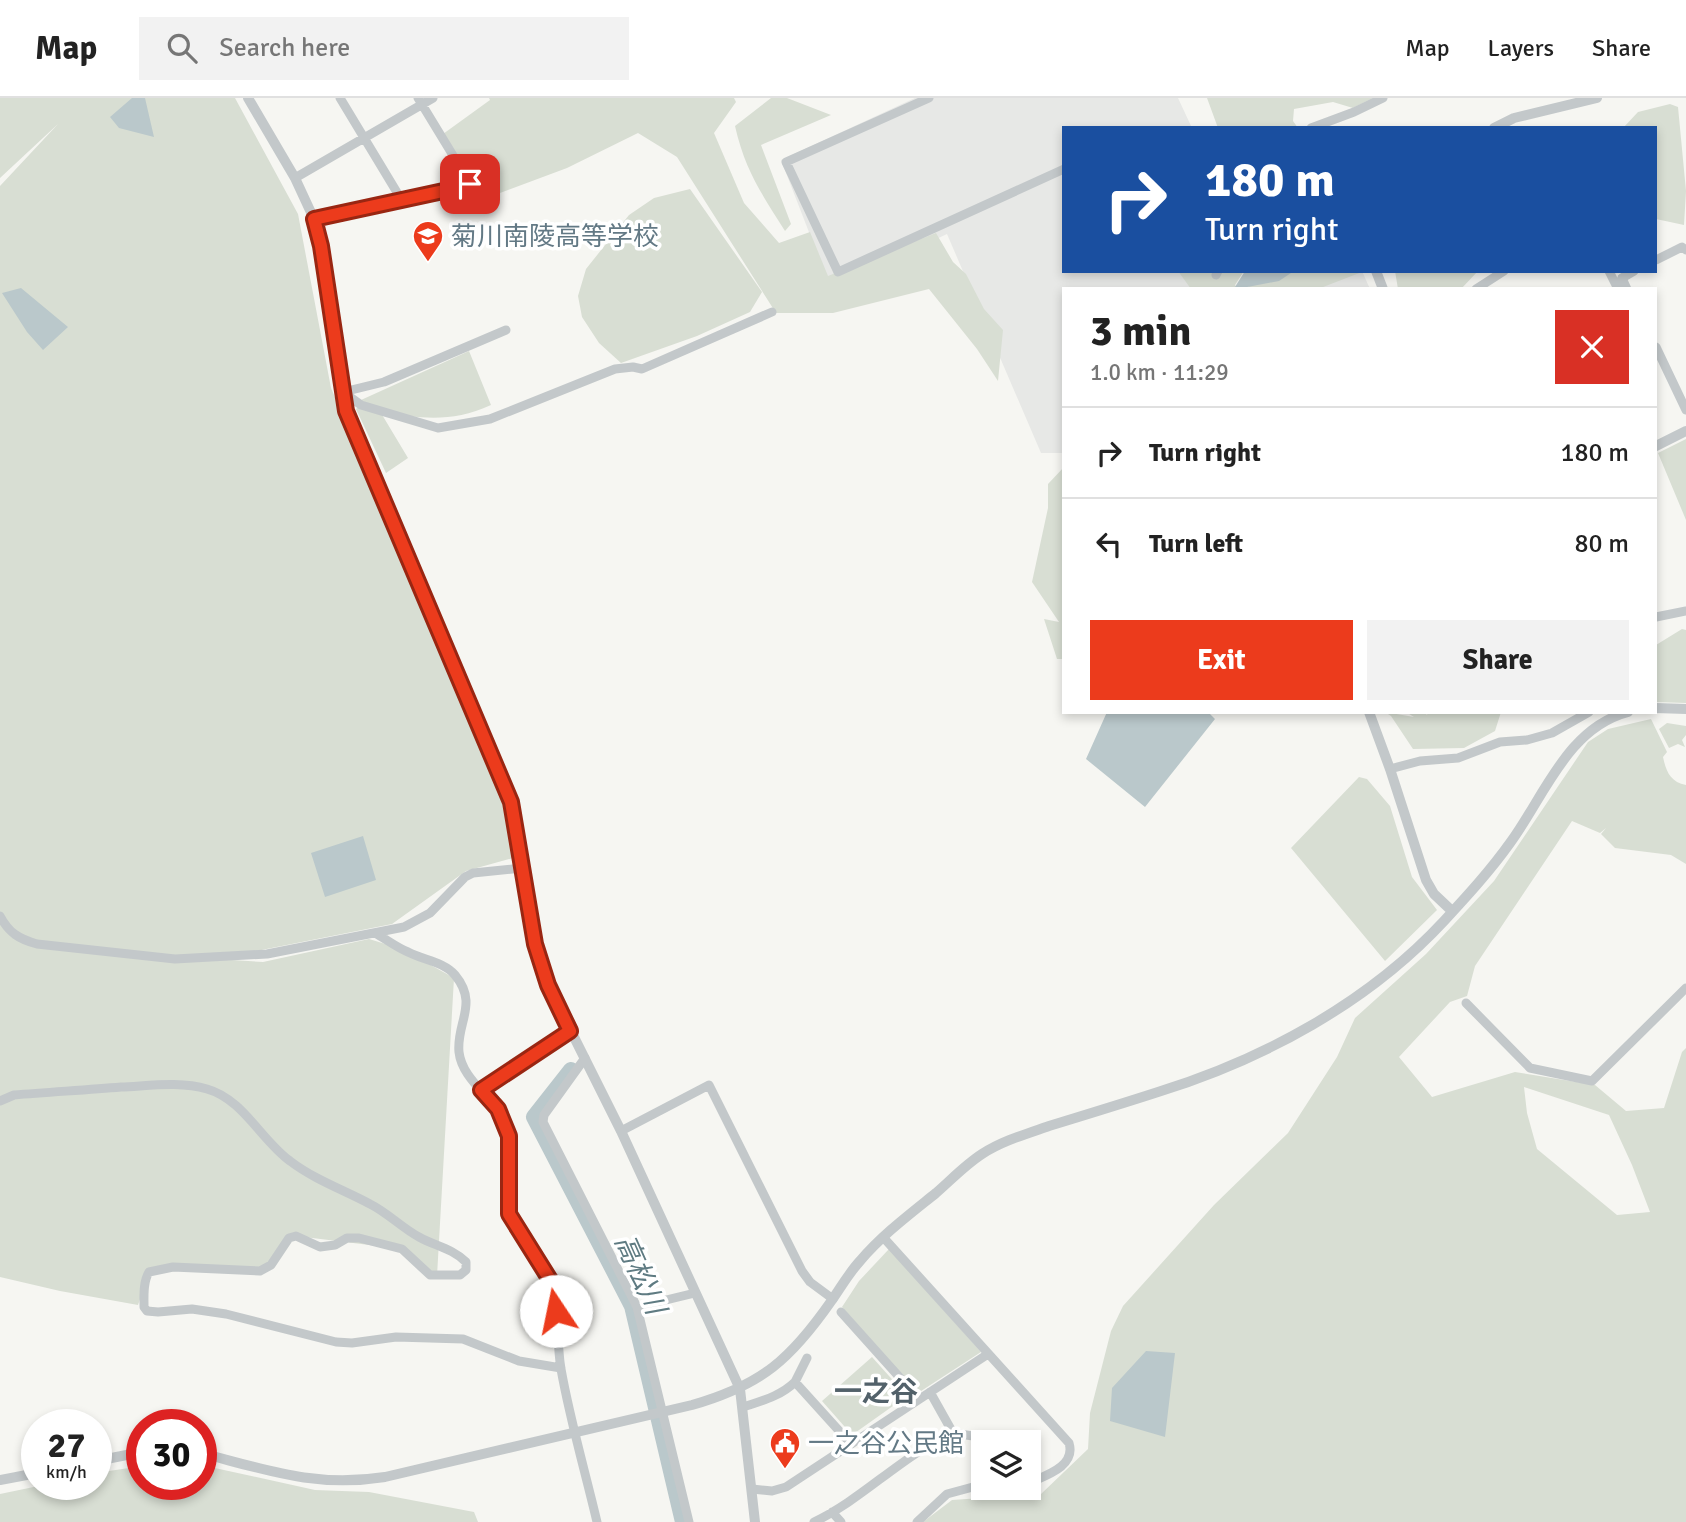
<!DOCTYPE html>
<html lang="en">
<head>
<meta charset="utf-8">
<style>
  :root { --surface:#fff; --page:#f2f2f2; --text:#222; --muted:#767676; --line:#e0e0e0; --accent:#ec3b1c }
  body { margin:0; font-family:Signika,"Noto Sans JP",sans-serif; background:var(--page); color:var(--text); height:100vh; display:flex; flex-direction:column; font-size:26px; white-space:nowrap }
  * { box-sizing:border-box; margin:0 }
  p { font-size:23px; color:var(--muted) }
  .icon { flex:none; width:38px; height:38px; fill:none; stroke:currentColor; stroke-width:2; stroke-linecap:round; stroke-linejoin:round }
  .map { position:relative; flex:1; overflow:hidden }
  .drawer { position:absolute; left:1062px; top:189px; width:595px; height:427px; display:flex; flex-direction:column; background:var(--surface); border-radius:0px; box-shadow:0 4px 10px #0003 }
  .drawer>* { flex:none }
  .top-card { position:absolute; left:1062px; top:28px; width:595px; height:147px; border-radius:0px; box-shadow:0 4px 10px #0003; background:#1a4fa0; color:#fff; overflow:hidden }
  .tools { position:absolute; left:971px; top:1332px; display:grid; gap:14px }
  .tools a { display:grid; place-items:center; width:70px; height:70px; border-radius:0px; background:var(--surface); box-shadow:0 4px 10px #0003; font-size:35px }
  .speed { position:absolute; left:21px; top:1311px; display:flex; gap:14px; font-size:35px; font-weight:700; text-align:center }
  .speed>* { display:grid; place-content:center; width:91px; height:91px; border-radius:50%; background:var(--surface); box-shadow:0 4px 10px #0003; line-height:1 }
  .speed small { font-size:18px; font-weight:400 }
  .speed .limit { border:10px solid #d22; background:#fff; color:#111 }
  .pin { position:absolute; display:grid; place-items:center; width:60px; height:60px; color:#fff; margin:-30px; border-radius:14px; box-shadow:0 4px 10px #0006 }
  .me { position:absolute; width:77px; margin:-38px; rotate:349deg; stroke-linejoin:round; filter:drop-shadow(0 0 5px #0008) }
  .turn { display:flex; align-items:center; gap:24px; height:147px; padding:0 28px; font-size:32px }
  .turn .icon { width:91px; height:91px; stroke-width:2.5 }
  .turn b { display:block; font-size:49px; line-height:60px }
  .round { display:grid; place-items:center; flex:none; width:74px; height:74px; border-radius:0px; background:var(--page) }
  .head { display:flex; align-items:center; justify-content:space-between; height:119px; padding:0 28px }
  h1 { font-size:42px; font-weight:700; line-height:52px }
  .cta { display:flex; gap:14px; margin-top:auto; padding:14px 28px }
  .cta a { flex:1; height:80px; border-radius:0px; background:var(--accent); color:#fff; font-size:28px; font-weight:700; line-height:80px; text-align:center }
  .cta a+a { background:var(--page); color:var(--text) }
  ul { padding:0; list-style:none }
  li { display:flex; align-items:center; gap:21px; height:91px; padding:0 28px; border-top:2px solid var(--line) }
  li div { flex:1 }
  li b { display:block; font-size:26px }
  li em { font-style:normal }
  header { display:flex; align-items:center; gap:42px; box-sizing:border-box; height:98px; padding:0 35px; background:var(--surface); border-bottom:2px solid var(--line) }
  header strong { font-size:33px }
  nav { display:flex; gap:38px; margin-inline-start:auto; font-size:24px }
  .search { width:490px; height:63px; background:var(--page); display:flex; align-items:center; gap:18px; box-sizing:border-box; padding:0 24px; border-radius:0px; color:var(--muted); font-size:26px }
  .map>svg:first-child { display:block }
  .built { fill:#e7e8e6 }
  .green { fill:#d8ded3; fill-rule:evenodd }
  .water { fill:#bac8cb }
  .lines { fill:none; stroke-linecap:round; stroke-linejoin:round }
  .river { stroke:#bac8cb; stroke-width:16 }
  .minor { stroke:#c3c8ca; stroke-width:9 }
  .tertiary { stroke:#c3c8ca; stroke-width:10 }
  .route-casing { stroke:#992612; stroke-width:18 }
  .route { stroke:#ec3b1c; stroke-width:12 }
  .labels { text-anchor:middle; stroke-width:7; stroke-linejoin:round; paint-order:stroke }
  .poi-label { font-size:26px; fill:#637985; stroke:#fff; text-anchor:start }
  .water-label { font-size:28px; font-style:italic; fill:#5f7b82; stroke:#fff }
  .neighbourhood-label { font-size:28px; font-weight:bold; fill:#52616a; stroke:#fff }
</style>
</head>
<body>
<header>
<strong>Map</strong>
<div class="search"><svg class="icon" aria-label="search" viewBox="0 0 24 24"><circle cx="10" cy="10" r="6"/><path d="M15 15l6 6"/></svg>Search here</div>
<nav><a>Map</a><a>Layers</a><a>Share</a></nav>
</header>
<div class="map">
<svg width="1686" height="1424" viewBox="0 0 1686 1424">
  <rect width="100%" height="100%" fill="#f6f6f2"/>
  <path class="built" d="M915,0h263l14,30h-128v143h122l10,18h-132v164h-23l-94,-219 -116,55 -50,-129z
    M1326,173h36l8,18h-79z"/>
  <path class="green" d="M0,0h235l63,116 33,174 179,419 3,51 -47,13 -74,53 -176,35 47,3 106,-23 33,10 52,29 -17,298 -35,-27 -106,-13 -25,29 -23,4 -99,3 -11,33 -78,-14 -60,-14v-1091l58,-62 -58,54z
    M489,0h245l2,4 -22,31 30,70 35,40 31,-11 18,44 108,-43 17,29 13,12 18,35 19,21 -5,51 -21,-32 -48,-60 -96,24h-57l-99,-156 -39,-24 -71,35 -75,28 -2,-9 -21,9 -6,-8 7,-4 -27,-50 47,-34z
    M771,0h16l44,17 -70,30 30,79 -6,7c-24,-38 -40,-61 -50,-105z
    M1207,0h166l-20,10 -20,-6 -39,7 -1,12 5,7h-80z
    M1670,6l8,3 8,84 -2,34 -28,-6v-91h-33l15,-16z
    M690,91l72,103 -12,20 -53,24 -76,27 -22,-20 -17,-26 -4,-21 8,-27 43,-54 25,-17z
    M1178,173h66l-9,14 2,4h-46z
    M1292,173h78v1h-8l-44,17h-77z
    M1395,173h83l-17,18h-63z
    M469,253l22,54c-39,18 -68,13 -110,8l27,45 -22,15 -30,-64 4,-4 1,-5z
    M1686,341v81l-28,-67z
    M1064,369v192h-7l-13,-40 15,3 -27,-40 16,-74v-24z
    M1682,531l4,1v73l-30,-1v-57z
    M1385,614l29,5 -8,-5h22l-2,3 5,-3h70l-6,19 -31,17 -51,1 -22,-33z
    M1651,621l16,33 -4,5c3,14 7,25 23,28v79l-15,-9 -56,-7 -14,-14 5,-6 -6,5 -28,-12 -97,145 -8,30 -17,6 -51,55 33,40 83,-25 80,13 31,26 38,-3 18,-56 4,-4v474h-763l29,-22 89,-6 47,-45 2,-36 21,-82 12,-25 91,-101 74,-72 49,-76 18,-39 71,-64 68,-73 94,-139 20,-13zM1524,989l85,28 23,50 18,47 -33,3 -80,-66 -10,-36z
    M1667,625l19,3v9l-4,5 3,7 -7,-3 -9,4 -10,-19z
    M1359,679l8,2 23,27 22,71 25,33 -52,51 -94,-113z
    M889,1151l92,103 -63,41 -76,-86 17,-26z
    M872,1259l35,39 -55,39 -30,-34z
    M201,1367l114,25 54,2 105,20 4,10h-478v-28l48,-10h48v-11l46,-7v18h59z"/>
  <path class="water" d="M132,0h13l9,39 -35,-9 -9,-11z
    M1245,173h49l-15,10 -42,8 -2,-2z
    M21,190l47,39 -25,23 -16,-18 -25,-39z
    M1107,614h101l7,7 -70,88 -59,-48z
    M363,738l13,44 -51,17 -14,-44z
    M1146,1253l29,2 -10,84 -55,-16 2,-33z"/>
  <g class="lines">
    <path class="river" d="M571,972l-37,47 98,189 51,216"/>
    <path class="minor" d="M340,0l61,101
      M929,0l-143,64 52,110 226,-103
      M1311,30l43,-16 29,-14
      M295,80l138,-80
      M314,121l157,-34 -53,-87
      M1656,162l26,-13 4,3
      M1609,173l9,18
      M1216,177l2,-4
      M1476,191l28,-18
      M1627,191l-5,-11 12,-7
      M1656,249l30,63
      M343,294l18,13 77,23 52,-9 125,-50 18,-2 9,2 130,-57
      M343,294l41,-10 122,-52
      M1656,519l30,-6
      M1390,671l30,-8 38,-3 42,-16 27,-2 25,-7 37,-21
      M0,818c9,17 19,23 37,28l138,15 92,-5 137,-27 26,-14 35,-36 8,-4 50,-5
      M375,835c11,6 21,14 33,19 15,8 36,10 47,23 24,29 1,48 4,77 3,28 35,46 46,71 12,29 0,61 5,91l42,69c8,27 4,57 9,86 9,51 24,102 36,153
      M1466,905l64,65 62,13 94,-93
      M585,960l-41,57 -1,7 94,185 52,215
      M481,992l89,-59
      M0,1003l14,-6c36,-3 72,-5 107,-8 27,-1 59,-6 86,2 36,10 54,51 83,72 25,19 54,29 80,43 18,9 32,24 49,33 16,9 33,11 47,25v8l-6,5h-30l-28,-26 -43,-11h-12l-12,7 -15,2 -24,-11 -7,2 -18,27 -11,6 -87,-4 -24,5c-6,10 -5,24 -5,35l3,4 11,1 34,-3 34,5 110,28 16,1 44,-6 67,2 56,22 42,7
      M621,1033l88,-46 93,186 8,11 23,17
      M883,1139l186,206c7,23 -22,32 -40,40
      M637,1209l58,-14
      M841,1214l78,87
      M795,1284l12,-24
      M930,1294l23,41 20,3 14,6
      M743,1309c18,-6 38,-11 52,-25l56,62
      M752,1391l20,2 14,-4 202,-133
      M832,1414l9,10
      M814,1424c49,-23 88,-67 139,-89
      M917,1424l30,-28 37,-10"/>
    <path class="tertiary" d="M248,0l47,80 19,41 7,27 25,165 165,391 24,142 13,41 73,146 119,258 15,133
      M1494,30l20,-10 83,-20
      M1376,173l7,18
      M1656,348l30,-15
      M1656,610l30,1
      M1369,614l21,57 36,111 8,14 18,17
      M201,1355c66,17 114,35 184,24l307,-72c70,-20 99,-46 140,-105 9,-13 17,-27 28,-39 22,-26 50,-47 76,-68 15,-13 29,-28 46,-39 20,-13 44,-20 67,-28 36,-11 72,-22 109,-34 106,-33 210,-89 286,-171 23,-25 46,-50 66,-78 34,-46 57,-115 118,-131
      M96,1363l46,-9
      M0,1382l37,-7"/>
  </g>
  <g class="lines">
    <g class="route-casing">
      <path id="route" d="M470,86l1,1 -157,34 7,27 25,165 165,391 24,142 13,41 22,46 -89,59 17,19 11,27v78l43,69 4,28"/>
    </g>
    <use href="#route" class="route"/>
  </g>
  <defs>
    <g id="school-pin" transform="scale(1.575)"><path d="M0 17L-7.5 6A9.5 9.5 0 1 1 7.5 6Z" fill="#ec3b1c" stroke="#fff"/><path d="M0-5L7-2L0 1L-7-2ZM-4 1L0 2.5L4 1V4Q0 6-4 4Z" fill="#fff"/></g>
    <g id="civic-pin" transform="scale(1.575)"><path d="M0 17L-7.5 6A9.5 9.5 0 1 1 7.5 6Z" fill="#ec3b1c" stroke="#fff"/><path d="M-.6-6.5H3V-4.5H.6V-3L4-1V1h2V6H-6V1h2V-1L-.6-3ZM-1.2 2.5V6h2.4V2.5Z" fill="#fff"/></g>
  </defs>
  <g fill-rule="evenodd">
    <use href="#school-pin" x="428" y="138"/>
    <use href="#civic-pin" x="785" y="1345"/>
  </g>
  <g class="labels">
    <g class="poi-label">
      <text x="451" y="147">菊川南陵高等学校</text>
      <text x="808" y="1354">一之谷公民館</text>
    </g>
    <g class="water-label">
      <text transform="translate(641 1176) rotate(66)" y="10">高松川</text>
    </g>
    <g class="neighbourhood-label">
      <text x="876" y="1303">一之谷</text>
    </g>
  </g>
</svg>
<div class="tools">
<a><svg class="icon" aria-label="layers" viewBox="0 0 24 24"><path d="M12 4l9 5-9 5-9-5zM3 14l9 5 9-5"/></svg></a>
</div>
<div class="speed"><div>27<small>km/h</small></div><div class="limit">30</div></div>
<div class="pin" style="left:470px;top:86px;background:#d93025"><svg class="icon" aria-label="arrive" viewBox="0 0 24 24"><path d="M6 21V4h12l-3 4 3 4H6"/></svg></div>
<svg class="me" style="left:556px;top:1213px" viewBox="-20 -20 40 40"><circle r="19" fill="#fff"/><path d="M0-13L10 11 0 6-10 11z" fill="#ec3b1c"/></svg>
<div class="top-card">
<div class="turn"><svg class="icon" aria-label="right" viewBox="0 0 24 24"><path d="M7 20v-9h11M14 6l5 5-5 5"/></svg><div><b>180 m</b>Turn right</div></div>
</div>
<section class="drawer">
<div class="head"><div><h1>3 min</h1><p>1.0 km · 11:29</p></div><a class="round" style="background:#d93025;color:#fff"><svg class="icon" aria-label="close" viewBox="0 0 24 24"><path d="M6 6l12 12M18 6L6 18"/></svg></a></div>
<ul>
<li><svg class="icon" aria-label="right" viewBox="0 0 24 24"><path d="M7 20v-9h11M14 6l5 5-5 5"/></svg><div><b>Turn right</b></div><em>180 m</em></li>
<li><svg class="icon" aria-label="left" viewBox="0 0 24 24"><path d="M17 20v-9H6M10 6l-5 5 5 5"/></svg><div><b>Turn left</b></div><em>80 m</em></li>
</ul>
<div class="cta"><a>Exit</a><a>Share</a></div>
</section>
</div>
</body>
</html>
